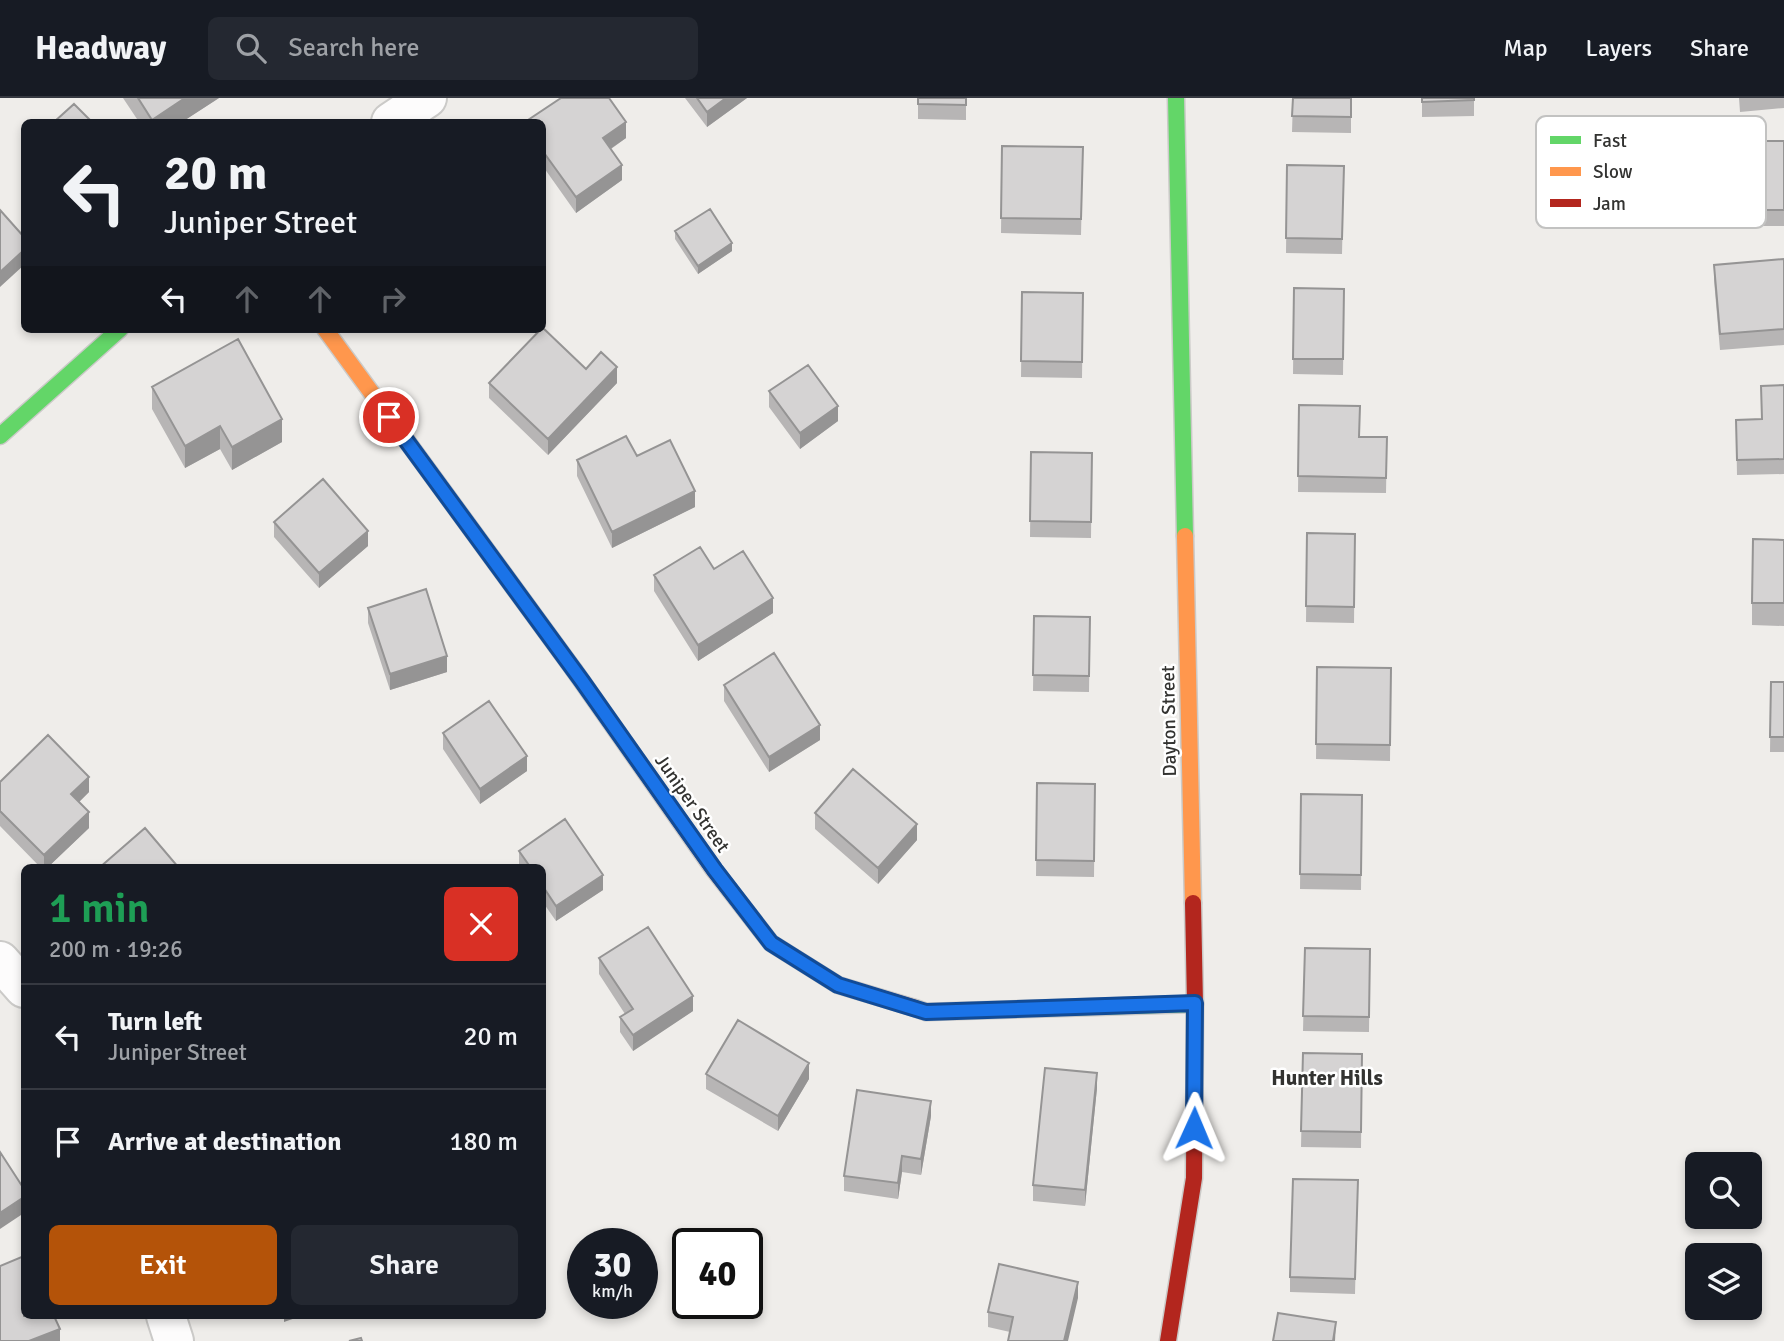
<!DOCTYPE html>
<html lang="en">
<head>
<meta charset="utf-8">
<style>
  :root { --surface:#171b24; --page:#242831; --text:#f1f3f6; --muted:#9ea1a6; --line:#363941; --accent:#b45309 }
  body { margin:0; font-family:Signika,sans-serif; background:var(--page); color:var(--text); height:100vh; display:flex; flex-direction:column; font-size:26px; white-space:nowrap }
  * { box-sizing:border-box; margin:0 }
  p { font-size:23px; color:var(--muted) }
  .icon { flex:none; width:38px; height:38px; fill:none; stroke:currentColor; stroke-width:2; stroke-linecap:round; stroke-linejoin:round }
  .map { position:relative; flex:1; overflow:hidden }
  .sheet { position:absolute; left:21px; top:766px; width:525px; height:455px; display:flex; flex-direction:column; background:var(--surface); border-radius:10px; box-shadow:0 4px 10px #0003 }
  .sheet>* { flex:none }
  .guide { position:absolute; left:21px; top:21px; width:525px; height:214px; border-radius:10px; box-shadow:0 4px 10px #0003; background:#171b24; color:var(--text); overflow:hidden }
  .tools { position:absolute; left:1685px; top:1054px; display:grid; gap:14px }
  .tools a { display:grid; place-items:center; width:77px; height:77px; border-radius:10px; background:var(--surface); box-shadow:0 4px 10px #0003; font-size:35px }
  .speed { position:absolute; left:567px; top:1130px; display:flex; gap:14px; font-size:35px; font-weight:700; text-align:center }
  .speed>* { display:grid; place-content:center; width:91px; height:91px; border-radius:50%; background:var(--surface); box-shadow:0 4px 10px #0003; line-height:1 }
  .speed small { font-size:18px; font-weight:400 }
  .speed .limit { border:4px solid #111; border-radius:10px; background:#fff; color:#111 }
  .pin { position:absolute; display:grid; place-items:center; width:60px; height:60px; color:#fff; margin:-30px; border:4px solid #fff; border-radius:50%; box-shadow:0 2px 7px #0007 }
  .me { position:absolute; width:77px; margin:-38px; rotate:1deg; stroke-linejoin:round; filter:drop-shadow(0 0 5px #0008) }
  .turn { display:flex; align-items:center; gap:24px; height:147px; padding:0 28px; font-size:32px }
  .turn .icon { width:91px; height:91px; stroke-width:2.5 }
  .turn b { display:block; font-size:49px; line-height:60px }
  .lanes { display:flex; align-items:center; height:66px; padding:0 28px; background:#0003; justify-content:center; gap:35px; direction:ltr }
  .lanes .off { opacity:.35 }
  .round { display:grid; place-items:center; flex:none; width:74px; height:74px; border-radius:10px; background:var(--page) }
  .overview { display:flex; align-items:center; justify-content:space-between; height:119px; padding:0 28px }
  h1 { font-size:42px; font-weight:600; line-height:52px; color:#1e9e55 }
  .action { display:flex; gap:14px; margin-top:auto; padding:14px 28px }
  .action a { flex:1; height:80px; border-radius:10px; background:var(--accent); color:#fff; font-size:28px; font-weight:600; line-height:80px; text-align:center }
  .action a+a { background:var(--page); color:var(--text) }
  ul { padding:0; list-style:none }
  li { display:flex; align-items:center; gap:21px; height:105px; padding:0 28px; border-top:2px solid var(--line) }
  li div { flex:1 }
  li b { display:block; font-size:26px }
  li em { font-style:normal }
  header { display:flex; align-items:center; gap:42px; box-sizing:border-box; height:98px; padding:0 35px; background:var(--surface); border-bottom:2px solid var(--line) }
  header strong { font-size:33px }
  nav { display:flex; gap:38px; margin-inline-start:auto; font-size:24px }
  .search { width:490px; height:63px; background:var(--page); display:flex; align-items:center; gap:18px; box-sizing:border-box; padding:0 24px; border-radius:10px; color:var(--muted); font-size:26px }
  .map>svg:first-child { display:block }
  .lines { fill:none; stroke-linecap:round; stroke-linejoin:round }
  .street-casing { stroke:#cbcac8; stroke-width:42 }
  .fast-casing { stroke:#cbcac8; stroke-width:19 }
  .slow-casing { stroke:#cbcac8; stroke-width:19 }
  .jam-casing { stroke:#cbcac8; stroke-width:19 }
  .street { stroke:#fdfcfc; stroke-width:38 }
  .fast { stroke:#63d668; stroke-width:16 }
  .slow { stroke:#ff974d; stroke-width:16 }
  .jam { stroke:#b3261e; stroke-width:16 }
  .wall { fill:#b7b5b5 }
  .shaded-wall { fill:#959494 }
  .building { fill:#d5d3d3; stroke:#959494; stroke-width:2 }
  .route-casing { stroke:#114b97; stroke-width:18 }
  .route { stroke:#1a73e8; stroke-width:12 }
  .labels { text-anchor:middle; stroke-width:5; stroke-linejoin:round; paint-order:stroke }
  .street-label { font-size:19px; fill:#333331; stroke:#fff }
  .neighbourhood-label { font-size:21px; font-weight:bold; fill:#333331; stroke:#fff }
  .key { fill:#fff; stroke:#c2c2c1; stroke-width:2 }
  .key-label { font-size:19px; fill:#333331 }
</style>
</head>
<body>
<header>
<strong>Headway</strong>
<div class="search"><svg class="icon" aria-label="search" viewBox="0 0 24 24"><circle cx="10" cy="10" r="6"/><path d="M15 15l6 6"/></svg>Search here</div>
<nav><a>Map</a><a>Layers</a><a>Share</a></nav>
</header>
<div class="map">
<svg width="1784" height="1243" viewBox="0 0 1784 1243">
  <rect width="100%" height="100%" fill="#efedea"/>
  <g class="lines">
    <g class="street-casing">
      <path id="street" d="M391,24l36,-24
        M0,863l24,27
        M166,1218l8,25"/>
    </g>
    <g class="fast-casing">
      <path id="fast" d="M1176,0l9,438
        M0,338l120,-107
        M915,910l11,4 269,-8"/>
    </g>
    <g class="slow-casing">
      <path id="slow" d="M325,231l249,341
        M1185,438l8,367"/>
    </g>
    <g class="jam-casing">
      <path id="jam" d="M574,572l140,200 57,73 67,42 77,23
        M1168,1243l26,-163 1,-174 -2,-101"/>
    </g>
    <use href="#street" class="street"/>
    <use href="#fast" class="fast"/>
    <use href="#slow" class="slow"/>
    <use href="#jam" class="jam"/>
  </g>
  <path class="wall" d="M123,0h96l-37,24h-43z
    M685,0h62l-40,29z
    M918,0h48v22l-48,-1z
    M1293,0h58v35l-59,-1z
    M1422,0h52v18l-52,1z
    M1739,0h45v10l-44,4z
    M542,24l84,16 -15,11 11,31 -46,33 -34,-48z
    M1759,43h25v85h-25z
    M1002,48l81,1 -2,88 -80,-2z
    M1287,67l57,1 -2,88 -56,-1z
    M675,133l57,20 -34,23 -23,-35z
    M1784,161v86l-64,5 -6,-70v-15z
    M1294,190l50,1 -1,86 -50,-1z
    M1022,194l61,1 -1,85 -61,-1z
    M489,285h128l-69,72 -59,-57z
    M1784,287v89l-47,1 -1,-55 26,-1z
    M152,289l130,55 -50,28 -12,-21 -35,19 -33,-59z
    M769,293l69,30 -38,28 -31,-42z
    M1299,307l61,32h27l-1,56 -88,-1z
    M1031,354l61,1 -1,85 -61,-1z
    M637,358l58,51 -83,41 -35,-72v-16z
    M274,424l94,24 -49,42 -45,-51z
    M1307,435l48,1 -1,89 -48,-1z
    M1784,442v86l-32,-1v-22z
    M714,471l59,44 -75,48 -44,-70v-16z
    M368,510l79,64 -57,18 -22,-67z
    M1034,518l56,1 -1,75 -56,-1z
    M1317,569l74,1 -1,93 -74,-2z
    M1771,584h13v70h-14z
    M724,587l96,55 -51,32 -45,-71z
    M443,635l84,38 -47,33 -37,-55z
    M0,684l89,10 -10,10 10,26 -42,40h-6l-41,-42z
    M1037,685l58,1 -1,93 -58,-1z
    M1301,696l61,1 -1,95 -61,-1z
    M815,715l102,27 -39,44 -63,-55z
    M519,753l84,39 -47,31 -14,-20v-33h-22l-1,-2z
    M1305,850l65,1 -1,83 -66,-1z
    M599,860l94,53 -60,40 -13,-19v-15l5,-3 -26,-40z
    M1303,955l59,1 -1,94 -60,-1z
    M706,976l103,5 -31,52 -72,-42z
    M1097,990l-12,118 -52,-5v-16z
    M931,1018l-10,59 -19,-3 -4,27 -54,-8v-15z
    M1358,1082l-3,114 -65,-2v-15z
    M1078,1200l-68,34 -22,-5v-15z"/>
  <path class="shaded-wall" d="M185,0h34l-37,24h-30v-2z
    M726,0h21l-40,29v-15z
    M626,24v16l-23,16v-16z
    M622,67v15l-46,33v-16z
    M732,145v8l-34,23v-8z
    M24,152v15l-24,22v-15z
    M617,269v16l-69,72v-16z
    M838,308v15l-38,28v-16z
    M282,321v23l-50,28v-23z
    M220,328v23l-35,19v-22z
    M695,393v16l-83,41v-16z
    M368,433v15l-49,42v-15z
    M773,500v15l-75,48v-16z
    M447,558v16l-57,18v-16z
    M820,627v15l-51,32v-15z
    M527,658v15l-47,33v-15z
    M89,679v15l-18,18v-16z
    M89,714v16l-42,40h-3v-13z
    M917,726v16l-39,44v-16z
    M603,777v15l-47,31v-15z
    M693,898v15l-60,40v-16z
    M809,965v16l-31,52v-15z
    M1097,975v15l-12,118v-16z
    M931,1003v15l-10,59v-16z
    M902,1058v16l-4,27v-16z
    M24,1099v16l-24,16v-16z
    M1078,1184v16l-10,43h-4z
    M284,1218h17l-17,6z
    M1336,1224l-1,19h-2z
    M60,1231v12h-31z"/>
  <path class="building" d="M138,0h47l-33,22z
    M561,0h48l17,24 -23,16 19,27 -46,32 -34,-47v-28h-17z
    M697,0h29l-19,14z
    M918,0h48v7l-48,-1z
    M1293,0h58v19l-59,-1z
    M1422,0h52v2l-52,2z
    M74,6l18,18h-38z
    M1759,43h25v69h-25z
    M1002,48l81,1 -2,72 -80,-1z
    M1287,67l57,1 -2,73 -56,-1z
    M710,111l22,34 -34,23 -23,-35z
    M0,112l24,27v13l-24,22z
    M1784,161v70l-64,5 -6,-69z
    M1294,190l50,1 -1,70h-50z
    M1022,194l61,1 -1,69 -61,-1z
    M542,229l44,42 15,-17 16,15 -69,72 -59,-56 52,-54h1z
    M238,241l44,80 -50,28 -12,-21 -35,20 -33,-59z
    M808,267l30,41 -38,27 -31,-42z
    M1784,287v74l-47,1 -1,-40 26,-1 -1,-33z
    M1299,307l61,1 -1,31h28l-1,41 -88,-2z
    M626,338l11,20 33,-16 25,51 -83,41 -35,-72z
    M1031,354l61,1 -1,69 -61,-1z
    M323,381l45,52 -49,42 -45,-51z
    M1307,435l48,1 -1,73 -48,-1z
    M1753,441l31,1v63h-32z
    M700,449l14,22 29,-18 30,47 -75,47 -44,-70z
    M426,491l21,67 -57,18 -22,-66z
    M1034,518l56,1 -1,59 -56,-1z
    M774,555l46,72 -51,32 -45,-72z
    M1317,569l74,1 -1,77 -74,-1z
    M1771,584h13v55h-14z
    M489,603l38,55 -47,33 -37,-56z
    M48,637l41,42 -18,17 18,18 -45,43 -44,-44v-29z
    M853,671l64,55 -39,44 -63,-55z
    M1037,685l58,1 -1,77 -58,-1z
    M1301,696l61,1 -1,80 -61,-1z
    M565,721l38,56 -47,31 -14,-21v-17h-11l-12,-17z
    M145,730l34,40h-80z
    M648,829l45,69 -60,39 -13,-18 13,-8 -34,-51z
    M1305,850l65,1 -1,68 -66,-1z
    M738,922l71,43 -31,53 -72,-42z
    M1303,955l59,1 -1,78 -60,-1z
    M1045,970l52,5 -12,117 -52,-5z
    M857,992l74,11 -10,58 -19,-3 -4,27 -54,-7z
    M0,1054l24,37v8l-24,16z
    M1293,1081l65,1 -3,99 -65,-2z
    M24,1158v60h30l6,13 -31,12h-29v-75z
    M999,1166l79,18 -14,59h-56l5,-24 -25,-5z
    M1278,1215l58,9 -3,19h-60z
    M361,1240l1,3h-13z"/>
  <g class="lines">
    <g class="route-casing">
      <path id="route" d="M389,319l193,264 133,189 56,73 67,42 88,27 269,-9 -1,125"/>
    </g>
    <use href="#route" class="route"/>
  </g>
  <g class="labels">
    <g class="street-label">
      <text transform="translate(1168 623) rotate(-91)" y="7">Dayton Street</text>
      <text transform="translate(693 705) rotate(55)" y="7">Juniper Street</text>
    </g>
    <g class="neighbourhood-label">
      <text x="1327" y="987">Hunter Hills</text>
    </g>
  </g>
  <rect x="1536" y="18" width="230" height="112" rx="10" class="key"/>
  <rect x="1550" y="38" width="31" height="8" fill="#63d668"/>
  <rect x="1550" y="69" width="31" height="9" fill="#ff974d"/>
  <rect x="1550" y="101" width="31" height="8" fill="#b3261e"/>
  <g class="key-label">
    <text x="1593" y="49">Fast</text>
    <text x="1593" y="80">Slow</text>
    <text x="1593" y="112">Jam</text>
  </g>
</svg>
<div class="tools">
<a><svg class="icon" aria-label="search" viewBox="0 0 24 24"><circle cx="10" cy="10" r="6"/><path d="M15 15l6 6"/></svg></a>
<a><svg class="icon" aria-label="layers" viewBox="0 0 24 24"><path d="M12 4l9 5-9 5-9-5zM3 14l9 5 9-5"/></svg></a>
</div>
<div class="speed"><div>30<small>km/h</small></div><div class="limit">40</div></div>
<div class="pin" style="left:389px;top:319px;background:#d93025"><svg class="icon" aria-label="arrive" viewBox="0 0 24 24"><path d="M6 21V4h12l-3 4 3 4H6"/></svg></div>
<svg class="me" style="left:1194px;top:1030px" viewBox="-20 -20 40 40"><path d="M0-17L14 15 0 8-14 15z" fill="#1a73e8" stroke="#fff" stroke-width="4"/></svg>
<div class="guide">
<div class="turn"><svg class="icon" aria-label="left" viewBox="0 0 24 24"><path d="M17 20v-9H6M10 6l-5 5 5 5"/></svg><div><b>20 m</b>Juniper Street</div></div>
<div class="lanes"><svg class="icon" aria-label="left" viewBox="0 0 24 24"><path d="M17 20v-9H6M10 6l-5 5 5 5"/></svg><svg class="icon off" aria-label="ahead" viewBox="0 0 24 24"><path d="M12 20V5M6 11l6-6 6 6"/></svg><svg class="icon off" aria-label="ahead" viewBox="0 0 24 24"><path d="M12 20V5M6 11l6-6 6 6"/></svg><svg class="icon off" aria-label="right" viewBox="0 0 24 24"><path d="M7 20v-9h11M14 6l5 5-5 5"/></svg></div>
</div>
<section class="sheet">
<div class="overview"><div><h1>1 min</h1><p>200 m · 19:26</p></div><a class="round" style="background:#d93025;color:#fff"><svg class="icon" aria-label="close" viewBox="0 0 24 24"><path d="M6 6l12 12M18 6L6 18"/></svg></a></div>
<ul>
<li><svg class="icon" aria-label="left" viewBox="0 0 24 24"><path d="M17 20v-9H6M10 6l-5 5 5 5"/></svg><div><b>Turn left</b><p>Juniper Street</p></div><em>20 m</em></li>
<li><svg class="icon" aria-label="arrive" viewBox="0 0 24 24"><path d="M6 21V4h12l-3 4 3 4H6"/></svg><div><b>Arrive at destination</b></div><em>180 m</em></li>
</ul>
<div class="action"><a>Exit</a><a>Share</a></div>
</section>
</div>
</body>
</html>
